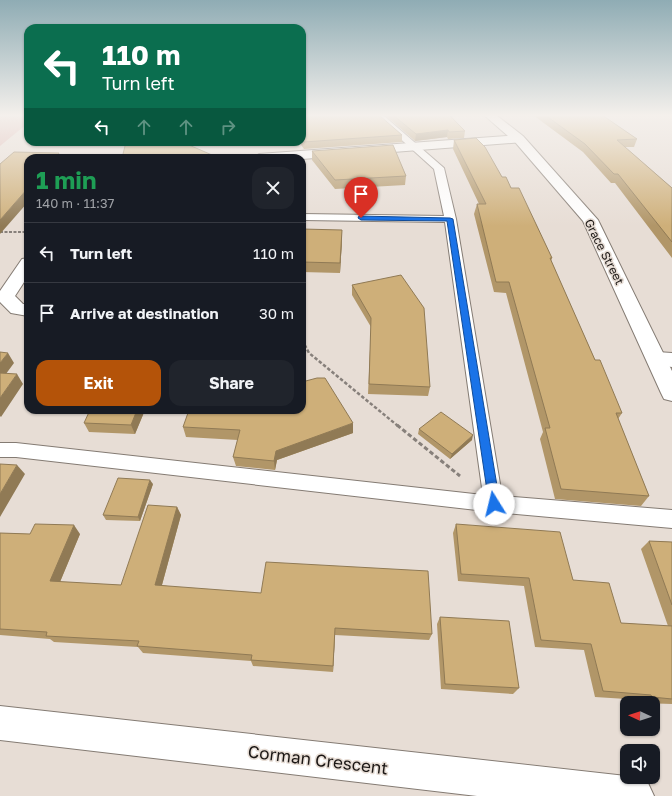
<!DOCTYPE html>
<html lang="en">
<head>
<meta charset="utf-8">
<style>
  :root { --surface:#171b24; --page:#20242c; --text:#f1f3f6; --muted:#9ea1a6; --line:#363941; --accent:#b45309 }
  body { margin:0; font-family:"Golos Text",sans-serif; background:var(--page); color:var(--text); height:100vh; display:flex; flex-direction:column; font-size:15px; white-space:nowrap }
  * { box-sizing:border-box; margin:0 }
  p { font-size:13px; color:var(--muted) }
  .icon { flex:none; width:22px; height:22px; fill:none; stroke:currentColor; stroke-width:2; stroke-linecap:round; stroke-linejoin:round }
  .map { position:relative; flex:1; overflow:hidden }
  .side { position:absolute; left:24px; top:154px; width:282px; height:260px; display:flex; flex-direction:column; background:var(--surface); border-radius:12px; box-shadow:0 1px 3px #0004 }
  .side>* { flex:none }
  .hud { position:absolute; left:24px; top:24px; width:282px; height:122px; border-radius:12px; box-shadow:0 1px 3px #0004; background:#0b6e4f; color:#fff; overflow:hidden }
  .needle { width:26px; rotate:273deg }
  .fabs { position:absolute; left:620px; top:696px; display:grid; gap:8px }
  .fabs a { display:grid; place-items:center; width:40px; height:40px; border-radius:8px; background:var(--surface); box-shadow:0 1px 3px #0004; font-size:20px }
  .pin { position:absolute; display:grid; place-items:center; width:34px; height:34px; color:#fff; margin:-41px -17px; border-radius:50% 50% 50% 0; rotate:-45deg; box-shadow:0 0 4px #0007 }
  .pin .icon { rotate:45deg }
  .me { position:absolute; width:44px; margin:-22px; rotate:351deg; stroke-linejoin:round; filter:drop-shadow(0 0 3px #0008) }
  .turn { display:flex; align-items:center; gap:14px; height:84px; padding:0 12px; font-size:18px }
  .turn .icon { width:52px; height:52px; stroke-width:2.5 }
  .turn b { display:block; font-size:28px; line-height:34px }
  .lanes { display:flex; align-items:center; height:38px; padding:0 12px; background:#0003; justify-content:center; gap:20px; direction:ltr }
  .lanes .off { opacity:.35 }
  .round { display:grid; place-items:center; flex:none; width:42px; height:42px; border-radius:12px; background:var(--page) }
  .summary { display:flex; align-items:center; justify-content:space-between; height:68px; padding:0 12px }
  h1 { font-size:24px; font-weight:700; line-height:30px; color:#1e9e55 }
  .action { display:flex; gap:8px; margin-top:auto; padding:8px 12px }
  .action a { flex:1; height:46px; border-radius:12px; background:var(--accent); color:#fff; font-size:16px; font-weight:700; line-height:46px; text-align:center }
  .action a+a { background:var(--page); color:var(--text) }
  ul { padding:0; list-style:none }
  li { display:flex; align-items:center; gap:12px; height:60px; padding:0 12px; border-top:1px solid var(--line) }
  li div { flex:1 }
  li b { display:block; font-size:15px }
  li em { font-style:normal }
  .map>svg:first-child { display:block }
  .green { fill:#dcafab }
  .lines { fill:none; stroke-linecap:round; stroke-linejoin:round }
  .lane-casing { stroke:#847b73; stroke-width:2 }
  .street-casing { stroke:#847b73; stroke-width:2 }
  .secondary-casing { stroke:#847b73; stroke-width:2 }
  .path-far2 { stroke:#87807b; stroke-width:2; stroke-dasharray:3 1.5; stroke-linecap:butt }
  .path-far1 { stroke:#87807b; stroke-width:2.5; stroke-dasharray:3.5 2; stroke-linecap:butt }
  .path { stroke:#87807b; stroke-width:3; stroke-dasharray:4.5 2.5; stroke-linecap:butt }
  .lane { fill:#fff; fill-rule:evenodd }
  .street { fill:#fff; fill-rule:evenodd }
  .secondary { fill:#fff; fill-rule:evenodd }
  .wall { fill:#b19668 }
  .shaded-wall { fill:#907a55 }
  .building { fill:#ceaf79; stroke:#907a55 }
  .route { fill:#1a73e8; stroke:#114b97 }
  .labels { text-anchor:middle; stroke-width:3; stroke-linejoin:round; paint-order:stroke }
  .far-street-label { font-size:12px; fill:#1b1715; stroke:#e7ddd5 }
  .near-street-label { font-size:17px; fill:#1b1715; stroke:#e7ddd5 }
</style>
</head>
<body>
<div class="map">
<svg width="672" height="796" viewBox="0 0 672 796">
  <rect width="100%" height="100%" fill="#e7ddd5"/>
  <path class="green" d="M0,115h21l7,3v5l-28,23z"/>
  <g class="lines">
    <g class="lane-casing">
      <path id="lane" d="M374,115h9l61,53 12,51 46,277 170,14v18l-178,-16 -478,-55h-16v-14h16l467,52 -38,-273 -143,-2v-6l142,2 -10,-47z"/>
    </g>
    <g class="street-casing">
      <path id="street" d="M519,135l6,4 -2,3 -221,17 -49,-1 6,-4z
        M28,258v18l-13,20 8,8h5v12l-17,-3 -11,-11v-11l22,-32z
        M657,352l15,1v14l-22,-3 -3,-5 3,-5z
        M0,706l635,71 13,6 6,13h-177l-477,-56z"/>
    </g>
    <g class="secondary-casing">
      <path id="secondary" d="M484,115h12l27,21 75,84 74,151v30l-8,-2 -3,-6 -78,-172 -68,-79z"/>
    </g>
    <path class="path-far2" d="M0,232h28"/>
    <path class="path-far1" d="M302,340l7,13 89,73"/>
    <path class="path" d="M397,425l63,51"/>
    <use href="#lane" class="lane"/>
    <use href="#street" class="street"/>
    <use href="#secondary" class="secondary"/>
  </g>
  <path class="wall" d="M302,115l100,20v7l-98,7 -5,-7h3z
    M385,115h68l-1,2 13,14 -1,7 -16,1 -1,-2 -32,4z
    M533,115h69l35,24 -3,8h-9l47,41v70l-57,-75h-4l-28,-31z
    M454,140l48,37 9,11 41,70 -1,3 44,99 27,53 -4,6 31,77 -8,10 -86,-7 -15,-60 3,-7 -37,-139 -12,-1 -20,-78 3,-10h2l-26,-55z
    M312,151l94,25 -1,9 -70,4 -23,-29z
    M302,229l40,11 -2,33 -38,-1z
    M352,285l78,102 -2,9 -60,-2 3,-67 -19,-32z
    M145,410l-10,24 -46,-2 -5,-9z
    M183,427l170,6 -76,27 -2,10 -39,-4 -3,-9 5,-17 -52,-3z
    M419,429l53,11 -22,19 -32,-25z
    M153,484l-13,37 -34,-1 -3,-5z
    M177,507l4,8 -19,70 270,49 -3,6 -94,-5 -2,37 -80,-6 -2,-5 -108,-8 -5,-6 -84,-5 -4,-3 -50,-4v-102l30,1h50l-20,48 61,3z
    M456,524l117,56 48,43 47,3 -27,-77 8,-8 23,1v162l-30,-1v-3l-47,-3 -11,-47 -49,-3 -11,-61 -66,-5 -5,-48z
    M440,617l79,71 -6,6 -72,-5 -4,-65z"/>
  <path class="shaded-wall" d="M445,115h8l-1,2 -7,1z
    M448,130l-1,7 -32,4 1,-7z
    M59,153l2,5h-7z
    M28,188v14l-28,32v-14z
    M342,230v10l-2,33v-10z
    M8,353l6,10 -14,19v-19z
    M17,374l6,10 -22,33 -1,-1v-18z
    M137,410h8l-10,24 -4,-9z
    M353,423v10l-76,27 -2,10 -1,-9 2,-10z
    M473,435l-1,5 -22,19 2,-5z
    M17,465l8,9 -25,43v-23z
    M150,480l3,4 -13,37 -2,-4z
    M177,507l4,8 -21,77 -5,-7z
    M74,525l6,9 -23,55 -7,-8z
    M335,628v7l-2,37v-6z"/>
  <path class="building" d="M302,115h77l23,20 -98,7 -2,-2z
    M393,115h56l16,16 -16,1 -1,-2 -32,4z
    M545,115h57l35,24 -20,1 55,48v54l-54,-68h-4l-29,-30z
    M476,138l9,9 17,30h4l5,11h8l33,70h-2l45,102h5l22,53h-6l33,83 -88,-7 -16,-61h5l-41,-146h-13l-19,-78h9l-32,-64z
    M126,142h56l37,16h-97z
    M393,145l13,31 -71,4 -23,-29z
    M14,152l45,1 -5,5h-26v30l-28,32v-56z
    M302,229l40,1 -2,33 -38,-1z
    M401,275l23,33 6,79 -61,-3 2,-66 -19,-33z
    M0,352l8,1 -8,10z
    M0,373l17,1 -17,24z
    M317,378h8l28,45 -77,28 -2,10 -41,-4 7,-27 -57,-3 6,-17h113v-28z
    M90,410h47l-6,15 -47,-2z
    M441,412l32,23 -21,19 -33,-25z
    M0,464l17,1 -17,29z
    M118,478l32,2 -12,37 -35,-2z
    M148,505l29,2 -22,78 106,8 5,-31 162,9 4,63 -97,-6 -2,38 -82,-6 1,-5 -115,-9 2,-5 -93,-5 1,-4 -47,-3v-96l30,1 5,-10 39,1 -24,56 71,4z
    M456,524l104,8 13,48 36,3 12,40 51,3v73l-20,-2 -1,-2 -48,-4 -12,-47 -50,-4 -12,-62 -68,-4z
    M649,541l23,1v63z
    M440,617l69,4 10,67 -74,-4z"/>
  <linearGradient id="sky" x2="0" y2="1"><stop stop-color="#8facb4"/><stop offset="0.51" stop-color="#f4f0ec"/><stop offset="1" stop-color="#f4f0ec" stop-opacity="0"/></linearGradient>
  <rect width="672" height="226" fill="url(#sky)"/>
  <path class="route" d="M359,216l91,2 3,1 47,285 -2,3h-8l-1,-3 -42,-283 -86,-1 -3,-2z"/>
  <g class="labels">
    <g class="far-street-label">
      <text transform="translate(604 252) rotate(63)" y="4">Grace Street</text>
    </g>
    <g class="near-street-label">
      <text transform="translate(318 760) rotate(7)" y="6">Corman Crescent</text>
    </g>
  </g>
</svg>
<div class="fabs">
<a><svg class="needle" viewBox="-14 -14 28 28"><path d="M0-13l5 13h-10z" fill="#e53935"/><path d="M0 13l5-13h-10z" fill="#9ea1a6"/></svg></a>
<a><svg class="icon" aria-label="sound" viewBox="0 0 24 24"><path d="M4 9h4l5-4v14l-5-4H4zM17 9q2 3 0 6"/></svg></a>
</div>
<div class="pin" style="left:361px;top:218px;background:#d93025"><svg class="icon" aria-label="arrive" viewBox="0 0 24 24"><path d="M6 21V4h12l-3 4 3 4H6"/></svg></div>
<svg class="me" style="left:494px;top:504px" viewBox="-20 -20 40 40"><circle r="19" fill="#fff"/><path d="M0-13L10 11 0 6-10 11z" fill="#1a73e8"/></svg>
<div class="hud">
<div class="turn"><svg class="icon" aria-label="left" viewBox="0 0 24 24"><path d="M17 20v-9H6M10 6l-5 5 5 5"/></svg><div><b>110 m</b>Turn left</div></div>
<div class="lanes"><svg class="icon" aria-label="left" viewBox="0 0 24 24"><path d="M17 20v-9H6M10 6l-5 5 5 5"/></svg><svg class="icon off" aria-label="ahead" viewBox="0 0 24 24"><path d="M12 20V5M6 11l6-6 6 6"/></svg><svg class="icon off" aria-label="ahead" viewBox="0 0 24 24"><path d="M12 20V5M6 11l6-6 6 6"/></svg><svg class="icon off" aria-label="right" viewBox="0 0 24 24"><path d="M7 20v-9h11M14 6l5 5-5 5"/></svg></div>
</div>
<section class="side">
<div class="summary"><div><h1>1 min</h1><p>140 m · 11:37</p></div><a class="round"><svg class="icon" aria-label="close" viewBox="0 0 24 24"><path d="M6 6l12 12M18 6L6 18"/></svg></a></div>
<ul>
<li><svg class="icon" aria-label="left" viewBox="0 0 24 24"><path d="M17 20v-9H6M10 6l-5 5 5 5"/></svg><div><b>Turn left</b></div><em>110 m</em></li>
<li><svg class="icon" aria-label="arrive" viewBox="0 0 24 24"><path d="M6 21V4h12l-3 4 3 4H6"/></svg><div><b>Arrive at destination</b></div><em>30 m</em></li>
</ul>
<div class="action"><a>Exit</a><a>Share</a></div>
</section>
</div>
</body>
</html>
